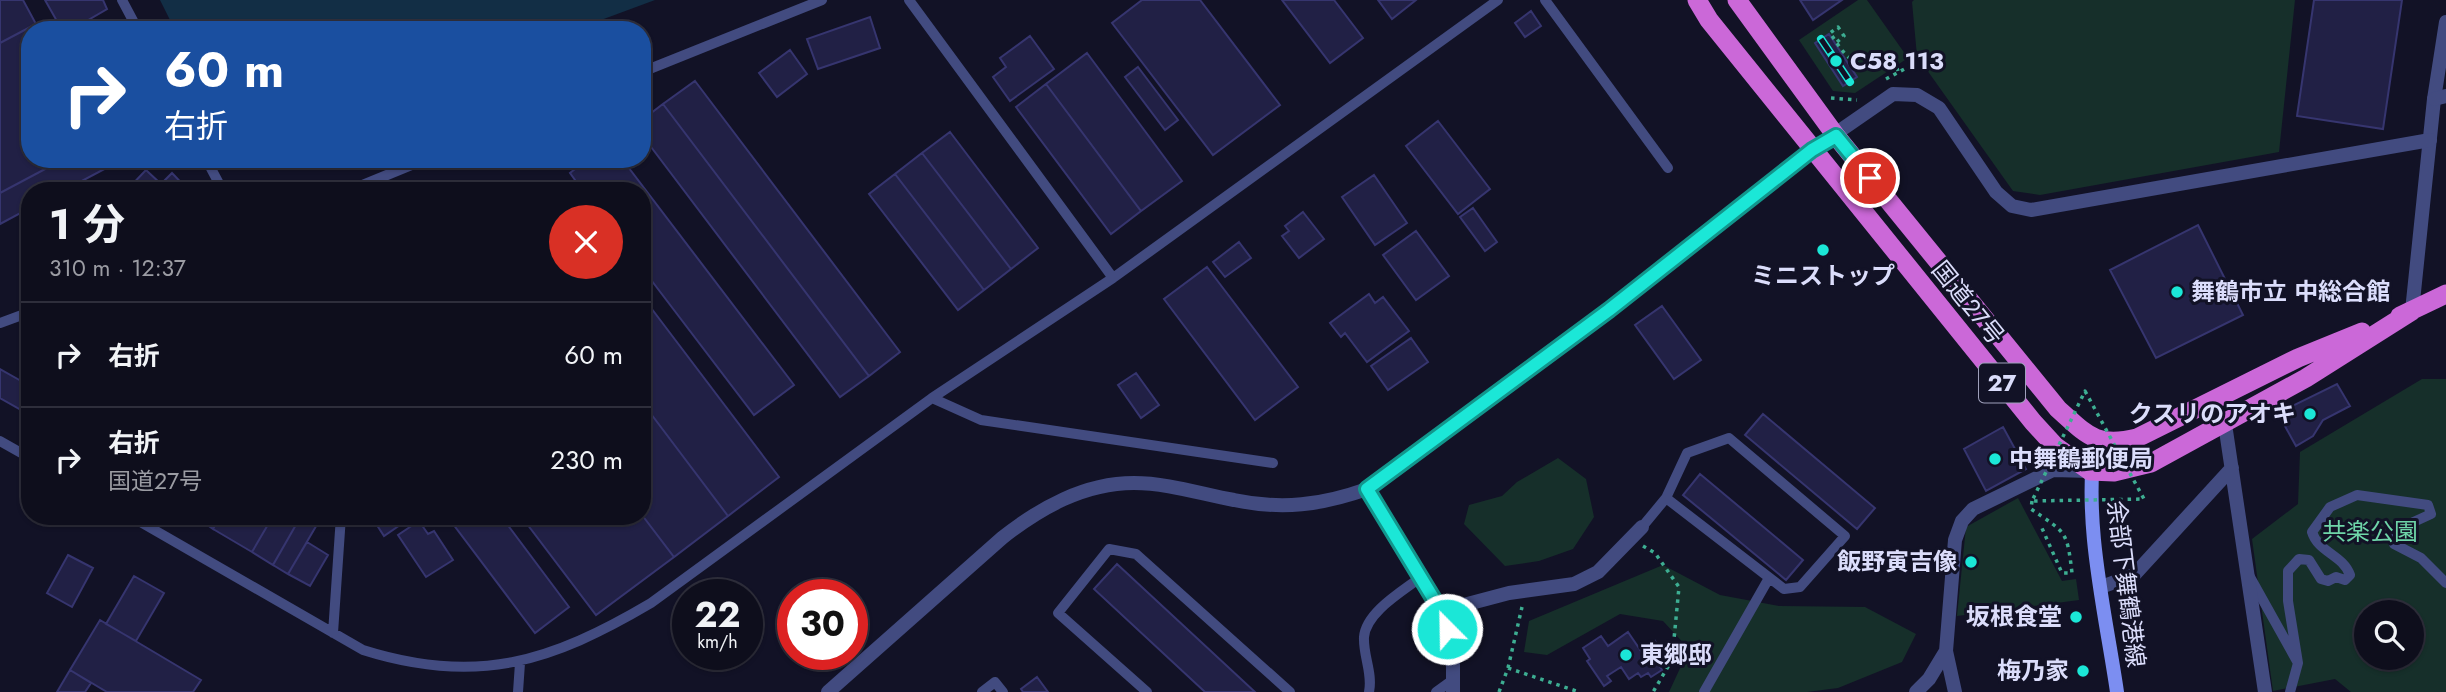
<!DOCTYPE html>
<html lang="ja">
<head>
<meta charset="utf-8">
<style>
  :root { --surface:#0e0e1c; --page:#1c1c29; --text:#f1f3f6; --muted:#9b9ca3; --line:#2e2e3b }
  body { margin:0; font-family:Jost,"Noto Sans JP",sans-serif; background:var(--page); color:var(--text); height:100vh; display:flex; flex-direction:column; font-size:26px; white-space:nowrap }
  * { box-sizing:border-box; margin:0 }
  p { font-size:23px; color:var(--muted) }
  .icon { flex:none; width:38px; height:38px; fill:none; stroke:currentColor; stroke-width:2; stroke-linecap:round; stroke-linejoin:round }
  .map { position:relative; flex:1; overflow:hidden }
  .sheet { position:absolute; left:21px; top:182px; width:630px; height:343px; display:flex; flex-direction:column; background:var(--surface); border-radius:28px; box-shadow:0 2px 5px #0004,0 0 0 2px var(--line) }
  .sheet>* { flex:none }
  .hud { position:absolute; left:21px; top:21px; width:630px; height:147px; border-radius:28px; box-shadow:0 2px 5px #0004,0 0 0 2px var(--line); background:#1a4fa0; color:#fff; overflow:hidden }
  .fabs { position:absolute; left:2354px; top:600px; display:grid; gap:14px }
  .fabs a { display:grid; place-items:center; width:70px; height:70px; border-radius:50%; background:var(--surface); box-shadow:0 2px 5px #0004,0 0 0 2px var(--line); font-size:35px }
  .speed { position:absolute; left:672px; top:579px; display:flex; gap:14px; font-size:35px; font-weight:700; text-align:center }
  .speed>* { display:grid; place-content:center; width:91px; height:91px; border-radius:50%; background:var(--surface); box-shadow:0 2px 5px #0004,0 0 0 2px var(--line); line-height:1 }
  .speed small { font-size:18px; font-weight:400 }
  .speed .limit { border:10px solid #d22; background:#fff; color:#111 }
  .pin { position:absolute; display:grid; place-items:center; width:60px; height:60px; color:#fff; margin:-30px; border:4px solid #fff; border-radius:50%; box-shadow:0 2px 7px #0007 }
  .me { position:absolute; width:77px; margin:-38px; rotate:337deg; stroke-linejoin:round; filter:drop-shadow(0 0 5px #0008) }
  .turn { display:flex; align-items:center; gap:24px; height:147px; padding:0 28px; font-size:32px }
  .turn .icon { width:91px; height:91px; stroke-width:2.5 }
  .turn b { display:block; font-size:49px; line-height:60px }
  .round { display:grid; place-items:center; flex:none; width:74px; height:74px; border-radius:37px; background:var(--page) }
  .overview { display:flex; align-items:center; justify-content:space-between; height:119px; padding:0 28px }
  h1 { font-size:42px; font-weight:700; line-height:52px }
  ul { padding:0; list-style:none }
  li { display:flex; align-items:center; gap:21px; height:105px; padding:0 28px; border-top:2px solid var(--line) }
  li div { flex:1 }
  li b { display:block; font-size:26px }
  li em { font-style:normal }
  .map>svg:first-child { display:block }
  .green { fill:#162f2a; fill-rule:evenodd }
  .water { fill:#122e45 }
  .building { fill:#212045; stroke:#36356f; stroke-width:2 }
  .lines { fill:none; stroke-linecap:round; stroke-linejoin:round }
  .path { stroke:#3dae92; stroke-width:3.5; stroke-dasharray:3.5 5; stroke-linecap:butt }
  .service { stroke:#424b80; stroke-width:10 }
  .minor { stroke:#424b80; stroke-width:14 }
  .tertiary { stroke:#424b80; stroke-width:14 }
  .secondary { stroke:#7c8ef1; stroke-width:14 }
  .trunk { stroke:#cb68d8; stroke-width:19 }
  .rail-casing { stroke:#1be7d7; stroke-width:8 }
  .rail { stroke:#121226; stroke-width:5; stroke-dasharray:16; stroke-linecap:butt }
  .path-bridge { stroke:#3dae92; stroke-width:3.5; stroke-dasharray:3.5 5; stroke-linecap:butt }
  .route-casing { stroke:#12968c; stroke-width:18 }
  .route { stroke:#1be7d7; stroke-width:12 }
  .poi-dot { fill:#1be7d7; stroke:#121226; stroke-width:2.5 }
  .labels { text-anchor:middle; stroke-width:6; stroke-linejoin:round; paint-order:stroke }
  .shield { fill:#121226; stroke:#9fa0bb; stroke-width:2 }
  .shield-label { font-size:23px; font-weight:bold; fill:#dbddfb }
  .poi-label { font-size:24px; font-weight:bold; fill:#dbddfb; stroke:#121226; text-anchor:start }
  .street-label { font-size:24px; fill:#dbddfb; stroke:#121226 }
  .park-label { font-size:24px; fill:#6ed5a8; stroke:#121226 }
</style>
</head>
<body>
<div class="map">
<svg width="2446" height="692" viewBox="0 0 2446 692">
  <rect width="100%" height="100%" fill="#121226"/>
  <path class="green" d="M1858,0h9l41,58 -53,35 -22,-2 -34,-51z
    M1914,0h381l-16,152 -239,43 -27,-4 -96,-135 -5,-54z
    M2422,379h24v313h-95l-16,-13 -62,12 -21,-152 46,-35 2,-52zM2366,612h46v46h-46z
    M1558,458l28,21 8,38 -21,32 -34,12 -34,5 -41,-42 5,-19 33,-9 15,-14z
    M2018,498l44,83 14,-2 3,21 -122,16 9,-89z
    M1663,565l57,30 59,11 86,1 51,27 -14,28 -64,26 -31,4h-138l20,-43 -26,-28 -43,-7 -73,41 -23,-3 5,-31z"/>
  <path class="water" d="M160,0h495l-81,30h-399z"/>
  <path class="building" d="M0,0h23l13,24 -36,19z
    M45,0h58l4,9 -36,21h-9z
    M1142,0h58l80,105 -67,50 -101,-132z
    M1282,0h52l29,38 -33,25z
    M1378,0h38l-24,19z
    M1800,0h42l-29,20z
    M2314,0h88l-19,129 -86,-13z
    M1531,11l10,15 -16,11 -10,-14z
    M870,17l10,31 -62,21 -11,-30z
    M36,24l3,6h-9v129h34l-64,34v-150z
    M1829,34l28,43 -14,9 -28,-43z
    M1030,36l24,33 -44,32 -17,-24 13,-10 -6,-9z
    M790,50l17,24 -30,23 -18,-24z
    M1087,53l95,128 -41,30 -95,-127z
    M1138,67l40,53 -13,10 -40,-53z
    M695,81l205,271 -31,24 -206,-272z
    M1046,84l95,127 -30,23 -95,-127z
    M663,104l206,272 -29,21 -198,-262v-15z
    M1438,121l52,68 -32,25 -52,-68z
    M950,132l88,116 -27,21 -89,-116z
    M922,153l89,116 -27,21 -89,-116z
    M64,159h45l3,6 -49,26h-33v17l-30,16v-31z
    M588,159h34l172,226 -40,30 -112,-147v-77h-59l-13,-18z
    M146,170l15,14 11,-11 17,18h-63z
    M895,174l89,116 -26,20 -89,-116z
    M1374,175l33,48 -32,22 -33,-48z
    M1473,208l24,34 -12,9 -25,-34z
    M1303,212l21,27 -25,19 -17,-22 7,-5 -4,-5z
    M2198,225l45,90 -87,43 -46,-88z
    M1416,231l33,45 -33,24 -33,-45z
    M1239,242l12,16 -26,19 -12,-15z
    M1207,267l91,120 -43,33 -91,-121z
    M1369,294l6,9 8,-6 26,34 -42,31 -22,-29 -4,4 -11,-14z
    M642,296l137,181 -51,39 -86,-114z
    M1662,306l39,54 -27,19 -39,-54z
    M1411,338l17,24 -40,28 -17,-24z
    M0,369l30,17v29l-30,-17z
    M1136,373l23,32 -18,13 -23,-33z
    M2337,384l13,22 -27,14 -10,16 -17,10 -15,-27 5,-10z
    M642,402l86,114 -54,41 -32,-42z
    M1763,414l112,94 -18,21 -112,-94z
    M2003,427l23,42 -40,22 -22,-42z
    M1700,474l103,86 -17,20 -103,-85z
    M642,515l32,42 -78,58 -75,-99z
    M195,516h25l-7,13z
    M220,516h53l-21,36 -39,-23z
    M273,516h28l-28,49 -21,-13z
    M301,516h21l-34,58 -15,-9z
    M371,516h42l-29,20z
    M447,516h54l68,91 -34,26z
    M419,521l9,13 6,-3 19,29 -27,17 -28,-42z
    M307,542l21,13 -18,31 -22,-12z
    M68,555l25,13 -21,39 -25,-14z
    M1117,564l138,128h-50l-111,-103z
    M134,576l30,17 -28,48 -30,-17z
    M100,620l101,60 -8,12h-86l-37,-22z
    M1628,632l13,19 14,-10 13,18 -9,6 3,5 -11,7 -3,-4 -7,4 -3,-4 -9,6 -8,-12 -14,9 4,5 -7,5 -17,-25 3,-2 -7,-11 18,-12 7,10z
    M70,670l21,13 -6,9h-28z
    M1037,677l11,15h-25l-2,-3z"/>
  <g class="lines">
    <path class="path" d="M1837,42l7,-6 -6,-9 -8,6c10,14 22,38 43,29 7,-3 8,-6 16,-5l5,3 4,11
      M1886,79l22,-12
      M1831,98l26,2
      M2032,501l-1,8c35,24 36,21 41,64h-10l-21,-47
      M1643,546l12,7 24,34 -7,73 -19,32
      M1508,668l71,24
      M1499,692l9,-24 14,-61"/>
    <path class="service" d="M122,0l16,30
      M909,0l204,278
      M1545,0l123,168
      M642,72l180,-72
      M206,159l17,32
      M348,191l78,-32
      M0,323l30,-11
      M932,398l49,22 292,43
      M0,441l30,17
      M130,516l233,134c114,36 188,12 288,-47l281,-205 181,-120 385,-278
      M1642,527l24,-29 21,-45 42,-15 116,98 -45,51 -16,2 -118,-91
      M2250,577l48,86 -10,-62v-30l11,-12 10,1 12,19 7,2 8,-4 9,3 5,-5c-7,-20 -32,-23 -38,-43l18,-25 27,-12 71,10 3,9 -37,17 -3,6 3,7 27,14 25,25
      M333,633l8,-117
      M518,692l2,-29
      M982,692l13,-10 8,10
      M1147,692l-89,-79 51,-64 27,5 154,138
      M1369,692c4,-19 -6,-36 -5,-55 2,-25 39,-46 57,-60
      M1436,692l18,-13
      M1704,692l65,-114
      M2290,692l8,-29"/>
    <path class="minor" d="M2412,311l22,-212 12,-77
      M2225,424l40,268
      M1367,489l74,122 12,37v44
      M2101,587l33,-12 98,-107
      M1441,611l68,-18 65,-9 24,-12 44,-45
      M1916,692l13,-13 17,-28
      M1955,692l-9,-41 9,-111 7,-19 11,-12 80,-39 37,1"/>
    <path class="tertiary" d="M2434,99l12,-3
      M828,692l174,-154c38,-30 82,-55 132,-55 34,0 67,11 100,17 48,10 88,5 133,-11l242,-179 203,-160 81,-56 24,1 22,13 57,84 16,14 19,4 399,-70"/>
    <path class="secondary" d="M2095,441c-12,82 10,169 22,251"/>
    <path class="trunk" d="M1697,0l12,20 324,402 22,24 35,25 24,1 37,-9 155,-85 106,-67
      M1737,0l99,136 222,273c29,26 38,39 79,29l161,-80 64,-26
      M2400,316l46,-22"/>
    <g class="rail-casing">
      <path id="rail" d="M1821,39l29,43"/>
    </g>
    <use href="#rail" class="rail"/>
    <path class="path-bridge" d="M2085,391l59,108 -112,2z"/>
  </g>
  <g class="lines">
    <g class="route-casing">
      <path id="route" d="M1447,629l-6,-18 -74,-122 242,-179 203,-160 24,-14 34,42"/>
    </g>
    <use href="#route" class="route"/>
  </g>
  <g class="poi-dot">
    <circle cx="1836" cy="61" r="7"/>
    <circle cx="1823" cy="250" r="7"/>
    <circle cx="2177" cy="292" r="7"/>
    <circle cx="2310" cy="414" r="7"/>
    <circle cx="1995" cy="459" r="7"/>
    <circle cx="1971" cy="562" r="7"/>
    <circle cx="2076" cy="617" r="7"/>
    <circle cx="1626" cy="655" r="7"/>
    <circle cx="2083" cy="671" r="7"/>
  </g>
  <g class="labels">
    <rect class="shield" x="1979" y="363.5" width="46" height="39" rx="5"/>
    <g class="shield-label">
      <text x="2002" y="391">27</text>
    </g>
    <g class="poi-label">
      <text x="1850" y="69">C58 113</text>
      <text x="1823" y="284" text-anchor="middle">ミニストップ</text>
      <text x="2191" y="300">舞鶴市立 中総合館</text>
      <text x="2296" y="422" text-anchor="end">クスリのアオキ</text>
      <text x="2009" y="467">中舞鶴郵便局</text>
      <text x="1957" y="570" text-anchor="end">飯野寅吉像</text>
      <text x="2062" y="625" text-anchor="end">坂根食堂</text>
      <text x="1640" y="663">東郷邸</text>
      <text x="2069" y="679" text-anchor="end">梅乃家</text>
    </g>
    <g class="street-label">
      <text transform="translate(1968 303) rotate(51)" y="8">国道27号</text>
      <text transform="translate(2126 584) rotate(83)" y="8">余部下舞鶴港線</text>
    </g>
    <g class="park-label">
      <text x="2370" y="540">共楽公園</text>
    </g>
  </g>
</svg>
<div class="fabs">
<a><svg class="icon" aria-label="search" viewBox="0 0 24 24"><circle cx="10" cy="10" r="6"/><path d="M15 15l6 6"/></svg></a>
</div>
<div class="speed"><div>22<small>km/h</small></div><div class="limit">30</div></div>
<div class="pin" style="left:1870px;top:178px;background:#d93025"><svg class="icon" aria-label="arrive" viewBox="0 0 24 24"><path d="M6 21V4h12l-3 4 3 4H6"/></svg></div>
<svg class="me" style="left:1447px;top:629px" viewBox="-20 -20 40 40"><circle r="17" fill="#1be7d7" stroke="#fff" stroke-width="3"/><path d="M0-11L8 9 0 5-8 9z" fill="#fff"/></svg>
<div class="hud">
<div class="turn"><svg class="icon" aria-label="right" viewBox="0 0 24 24"><path d="M7 20v-9h11M14 6l5 5-5 5"/></svg><div><b>60 m</b>右折</div></div>
</div>
<section class="sheet">
<div class="overview"><div><h1>1 分</h1><p>310 m · 12:37</p></div><a class="round" style="background:#d93025;color:#fff"><svg class="icon" aria-label="close" viewBox="0 0 24 24"><path d="M6 6l12 12M18 6L6 18"/></svg></a></div>
<ul>
<li><svg class="icon" aria-label="right" viewBox="0 0 24 24"><path d="M7 20v-9h11M14 6l5 5-5 5"/></svg><div><b>右折</b></div><em>60 m</em></li>
<li><svg class="icon" aria-label="right" viewBox="0 0 24 24"><path d="M7 20v-9h11M14 6l5 5-5 5"/></svg><div><b>右折</b><p>国道27号</p></div><em>230 m</em></li>
</ul>
</section>
</div>
</body>
</html>
